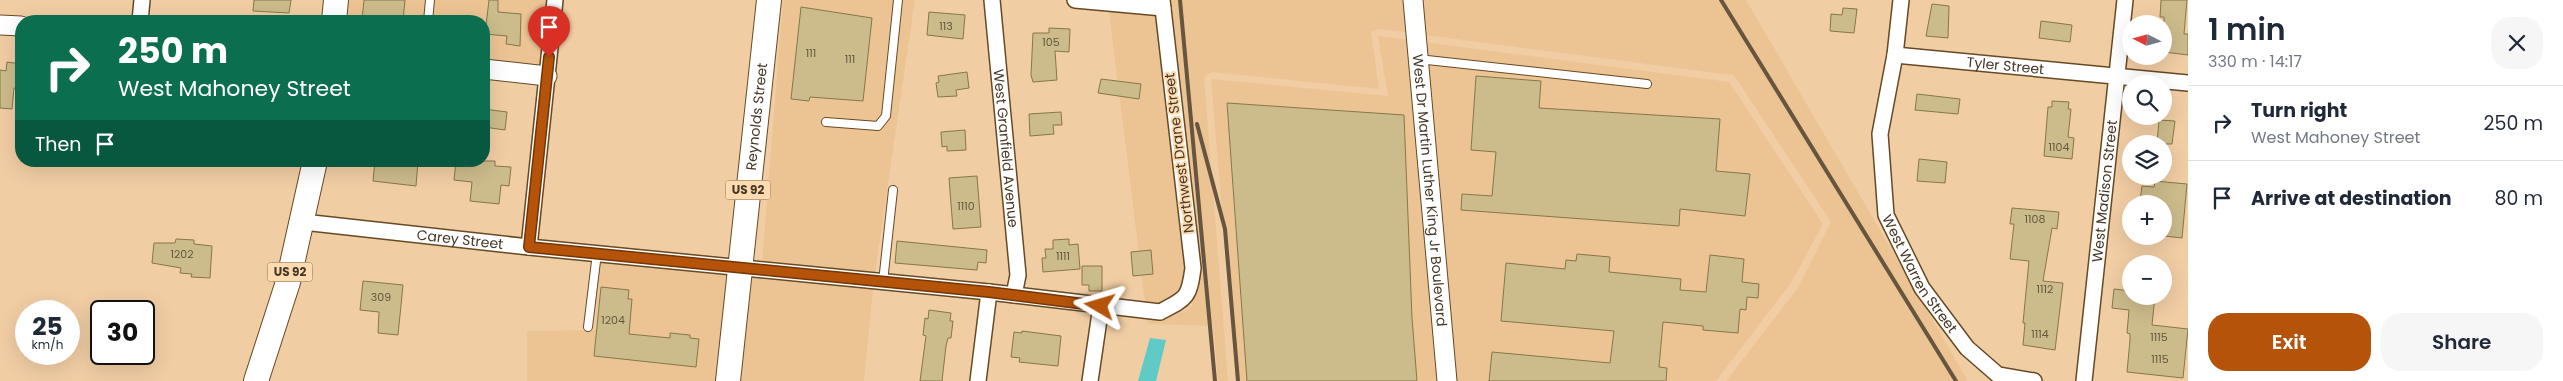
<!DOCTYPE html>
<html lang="en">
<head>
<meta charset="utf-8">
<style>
  :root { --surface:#fff; --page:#f6f6f7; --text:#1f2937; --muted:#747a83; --line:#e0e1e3; --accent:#b45309 }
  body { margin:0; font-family:Poppins,sans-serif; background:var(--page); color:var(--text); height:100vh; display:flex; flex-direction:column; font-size:19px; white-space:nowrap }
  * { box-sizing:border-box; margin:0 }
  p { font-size:16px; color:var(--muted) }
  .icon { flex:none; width:28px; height:28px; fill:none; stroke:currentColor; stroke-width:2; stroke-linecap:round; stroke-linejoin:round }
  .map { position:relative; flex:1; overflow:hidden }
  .sheet { display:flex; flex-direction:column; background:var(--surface); width:375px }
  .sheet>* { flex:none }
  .banner { position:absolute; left:15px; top:15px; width:475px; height:152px; border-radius:20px; box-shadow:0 5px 20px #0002; background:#0b6e4f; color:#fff; overflow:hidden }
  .needle { width:32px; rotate:276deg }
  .fabs { position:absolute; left:2122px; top:15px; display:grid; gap:10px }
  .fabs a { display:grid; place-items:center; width:50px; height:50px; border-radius:50%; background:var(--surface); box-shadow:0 5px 20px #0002; font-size:25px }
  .speed { position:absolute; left:15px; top:300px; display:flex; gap:10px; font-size:25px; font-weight:700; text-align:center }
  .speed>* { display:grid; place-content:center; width:65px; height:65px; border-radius:50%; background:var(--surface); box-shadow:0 5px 20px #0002; line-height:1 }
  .speed small { font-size:12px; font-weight:400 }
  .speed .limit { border:2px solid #111; border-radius:8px; background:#fff; color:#111 }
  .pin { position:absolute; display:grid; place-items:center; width:42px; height:42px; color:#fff; margin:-51px -21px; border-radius:50% 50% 50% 0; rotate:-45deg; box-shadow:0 0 5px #0007 }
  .pin .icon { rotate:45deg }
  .me { position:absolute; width:55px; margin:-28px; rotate:277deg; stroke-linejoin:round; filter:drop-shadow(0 0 4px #0008) }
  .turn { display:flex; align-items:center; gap:18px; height:105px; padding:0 20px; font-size:22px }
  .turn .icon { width:65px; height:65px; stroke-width:2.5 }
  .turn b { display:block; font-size:35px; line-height:42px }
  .then { display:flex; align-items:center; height:48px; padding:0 20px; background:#0003; gap:10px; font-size:19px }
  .round { display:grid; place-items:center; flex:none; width:52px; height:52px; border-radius:20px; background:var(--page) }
  .headline { display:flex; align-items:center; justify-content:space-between; height:85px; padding:0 20px }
  h1 { font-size:30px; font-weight:600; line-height:38px }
  .action { display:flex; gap:10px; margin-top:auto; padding:10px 20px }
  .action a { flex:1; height:58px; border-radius:20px; background:var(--accent); color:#fff; font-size:20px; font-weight:600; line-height:58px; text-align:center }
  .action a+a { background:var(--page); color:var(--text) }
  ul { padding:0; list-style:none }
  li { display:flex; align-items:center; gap:15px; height:75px; padding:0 20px; border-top:1px solid var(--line) }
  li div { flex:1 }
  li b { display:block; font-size:19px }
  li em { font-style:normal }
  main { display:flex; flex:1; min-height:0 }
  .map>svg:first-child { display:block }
  .built { fill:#ecc494 }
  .water { fill:#60cbc6 }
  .building { fill:#ccbb8b; stroke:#877748 }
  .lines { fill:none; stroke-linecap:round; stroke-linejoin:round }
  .service-casing { stroke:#674923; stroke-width:10 }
  .minor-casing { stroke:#674923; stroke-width:18 }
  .tertiary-casing { stroke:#674923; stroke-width:21 }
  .primary-casing { stroke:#674923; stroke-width:26 }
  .service { stroke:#fff; stroke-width:8 }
  .minor { stroke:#fff; stroke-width:15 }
  .tertiary { stroke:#fff; stroke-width:19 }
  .primary { stroke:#fff; stroke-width:24 }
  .rail { stroke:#67553f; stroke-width:4 }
  .route-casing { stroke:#753606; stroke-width:12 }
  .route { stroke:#b45309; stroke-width:9 }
  .labels { text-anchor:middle; stroke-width:4; stroke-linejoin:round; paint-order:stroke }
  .number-label { font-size:11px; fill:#67583f }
  .shield { fill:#fedab0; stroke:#7c684f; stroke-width:1 }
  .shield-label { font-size:12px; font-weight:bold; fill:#453726 }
  .street-label { font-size:14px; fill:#453726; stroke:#fedab0 }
</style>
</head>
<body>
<main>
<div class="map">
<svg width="2188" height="381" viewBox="0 0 2188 381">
  <rect width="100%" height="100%" fill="#f1cda4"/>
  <path class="built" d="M345,0h201l-7,67 -55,-6v-40h-141z
    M783,0h132l-40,273 -113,-11z
    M1171,0h233l3,32 -28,-3 -8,3 8,57 -167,-17 -8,5 24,304h-10l-5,-55 -65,-2 -1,-5h18l15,-8 2,2 11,-8 -2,-2 7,-11 4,-25z
    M1422,0h324l222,381h-242l72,-93 33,-66 -95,-144 -4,-3 -307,-40z
    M1109,11l46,4 29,252 -3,21 -7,7 -16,9 -13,-1z
    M1378,36l351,46 94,142 -32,59 -75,98h-480l-25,-302 177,17z
    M595,261l135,14 -11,106h-192v-50l69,-1z
    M748,277l125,12 -9,92h-126z"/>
  <path class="water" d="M1150,338l16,2 -10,41h-18z"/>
  <path class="building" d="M254,0h37l-2,13 -36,-2z
    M364,0h41l-2,21 -41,-1z
    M489,0h9v12l23,2 -1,32 -14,-2 1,-8 -22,-2z
    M2161,0h26l-3,34h4v21l-24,-3v-35h-4z
    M1932,4l17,2 -1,32 -22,-2z
    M801,7l71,11 -9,83 -53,-4 -1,4 -18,-2z
    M1843,8l14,1 -3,24 -24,-2 1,-17 11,1z
    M929,12l36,3 -2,24 -36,-4z
    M2041,21l31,4 -2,17 -31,-4z
    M1049,28l21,1 -1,23 -14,-1 2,29 -24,2 -2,-7 2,-42h16z
    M7,62l14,2v24h-7l-2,21 -12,-1v-38l6,1z
    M967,72l2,16 -13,2 1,6 -19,1 -2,-14 3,-1 -1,-6z
    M1476,76l65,5 -2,27 181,11 -4,52 34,3 -5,42 -65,-7 -1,17 -218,-16 1,-16 30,2 4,-44 -25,-2z
    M1101,79l40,5 -2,15 -41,-6z
    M1917,94l43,5 -2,15 -43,-4z
    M2052,101l17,1 -1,7h3l-3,28 6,1 -2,21 -28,-3 4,-49h4z
    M1227,103l177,12 8,203 5,63h-170z
    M484,109l23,3 -2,18 -21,-3z
    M1061,112l1,13h-9l1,9 -24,2 -1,-22z
    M2159,120l16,1 -3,23h-15z
    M965,130l1,20 -19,1v-5l-5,1 -1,-15z
    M1919,159l28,3 -2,21 -28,-2z
    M375,161h43l-2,25 -43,-5z
    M456,161h39v5l16,1 -2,19 -8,-1 -2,19 -29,-3 2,-19 -18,-2z
    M977,176l4,51 -28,2 -4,-51z
    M2155,181l32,3 -5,54 -18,-2v-33l-24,-2 2,-15 12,1z
    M2012,208l47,4 -2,17 -5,-1 -9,53 20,2 -8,67 -32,-5 2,-22h-2l6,-62 -19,-2 4,-35h-4z
    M176,239l18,1v4l18,2 -2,32 -19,-1 1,-3 -12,-1 1,-5 -29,-5 2,-20h21z
    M1069,239v6l9,-1 2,25 -37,3 -1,-14h4l-1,-9h8v-9z
    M897,241l90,9 -1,13 -8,-1 -1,8 -82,-7z
    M1151,250l2,24 -20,2 -2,-24z
    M1577,254l33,3 -1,15 72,7 -1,11 26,2 4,-37 34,4 -2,23 17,2 -1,14 -11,-1 -1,13 -6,-1 -2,24 -35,-3v-4l-40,-4 -4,45 8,1 -1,13h-177l3,-29 118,11 4,-32 -113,-10 5,-58 59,6 1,-9 10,1z
    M1082,266h20v25h-13v-6h-7z
    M363,281l40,4 -5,50 -20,-2 1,-21 -19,-2z
    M601,287l28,3 -1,9h4l-3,35 41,4v-5l20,2v3l9,1 -3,28 -102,-11z
    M2114,289l17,2v5h24l-3,29 36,4 -5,49 -56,-6 3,-32v-6l-3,-1 2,-23 -17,-2z
    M929,310l22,3 -1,8h3l-2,17h-3l-2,8 -4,35h-22l6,-45 -3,-1 2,-17 3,1z
    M1022,331l39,5 -3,30 -39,-4 1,-4 -9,-1 3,-25 8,1z"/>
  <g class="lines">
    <g class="service-casing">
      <path id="service" d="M428,21l2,-21
        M1418,59l229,25
        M826,122l52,4 8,-10 12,-116
        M883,282l10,-92
        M588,327l9,-74"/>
    </g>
    <g class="minor-casing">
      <g id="minor">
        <path id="s1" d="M992,0l26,275 -4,20"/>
        <path d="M1075,0l88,8"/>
        <path id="s2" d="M1901,0l-6,55 -15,79 6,81 36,73 45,60 31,27 36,6"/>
        <path d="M140,21l2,-21"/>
        <path id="s3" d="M1895,55l293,28"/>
        <path id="s4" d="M303,222l226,25 460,45 171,20c27,-14 29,-14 33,-44l-31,-268"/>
        <path d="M529,247l26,-247"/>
        <path d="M978,381l11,-89"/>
        <path d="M1090,381l11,-75"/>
        <path id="s5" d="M2084,381l41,-381"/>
      </g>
    </g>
    <g class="tertiary-casing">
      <g id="tertiary">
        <path id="s6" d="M1413,0l34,381"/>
        <path d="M0,25l21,1"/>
        <path d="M484,69l63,7"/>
      </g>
    </g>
    <g class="primary-casing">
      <g id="primary">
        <path d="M334,21l2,-21"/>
        <path d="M256,381l32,-99 27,-121"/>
        <path id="s7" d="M728,381l41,-381"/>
      </g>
    </g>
    <use href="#service" class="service"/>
    <use href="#minor" class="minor"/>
    <use href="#tertiary" class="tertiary"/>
    <use href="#primary" class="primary"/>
    <path class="rail" d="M1180,0l35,381
      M1721,0l235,381
      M1197,124l28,105 13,152"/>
  </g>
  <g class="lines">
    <g class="route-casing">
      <path id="route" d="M549,57l-20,190 460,45 111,14"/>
    </g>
    <use href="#route" class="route"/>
  </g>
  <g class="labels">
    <g class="number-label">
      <text x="946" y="30">113</text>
      <text x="1051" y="46">105</text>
      <text x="811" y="57">111</text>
      <text x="850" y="63">111</text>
      <text x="2059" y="151">1104</text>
      <text x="966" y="210">1110</text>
      <text x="2035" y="223">1108</text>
      <text x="182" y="258">1202</text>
      <text x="1063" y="260">1111</text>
      <text x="2045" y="293">1112</text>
      <text x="381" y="301">309</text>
      <text x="613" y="324">1204</text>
      <text x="2040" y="338">1114</text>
      <text x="2159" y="341">1115</text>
      <text x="2160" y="363">1115</text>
    </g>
    <g class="shield">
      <rect x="725.5" y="180.5" width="45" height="19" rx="4"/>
      <rect x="267.5" y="262.5" width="45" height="19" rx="4"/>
    </g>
    <g class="shield-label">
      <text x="748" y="194">US 92</text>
      <text x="290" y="276">US 92</text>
    </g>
    <g class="street-label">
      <text dy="5" stroke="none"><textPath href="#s3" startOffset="111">Tyler Street</textPath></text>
      <text dy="5" stroke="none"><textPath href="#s7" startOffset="266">Reynolds Street</textPath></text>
      <text dy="5" stroke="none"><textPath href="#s1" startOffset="149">West Granfield Avenue</textPath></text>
      <text transform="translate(1179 153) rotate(-97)" y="5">Northwest Drane Street</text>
      <text dy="5" stroke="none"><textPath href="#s5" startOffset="191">West Madison Street</textPath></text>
      <text dy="5" stroke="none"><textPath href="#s6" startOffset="191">West Dr Martin Luther King Jr Boulevard</textPath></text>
      <text dy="5" stroke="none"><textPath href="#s4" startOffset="158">Carey Street</textPath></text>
      <text dy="5" stroke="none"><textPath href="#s2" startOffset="285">West Warren Street</textPath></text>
    </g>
  </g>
</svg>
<div class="fabs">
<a><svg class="needle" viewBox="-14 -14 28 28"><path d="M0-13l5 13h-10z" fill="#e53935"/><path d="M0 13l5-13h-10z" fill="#747a83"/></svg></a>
<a><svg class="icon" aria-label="search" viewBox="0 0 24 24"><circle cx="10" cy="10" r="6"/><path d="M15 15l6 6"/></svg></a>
<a><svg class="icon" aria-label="layers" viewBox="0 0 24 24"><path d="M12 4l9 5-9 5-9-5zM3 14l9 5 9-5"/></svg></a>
<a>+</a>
<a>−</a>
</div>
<div class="speed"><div>25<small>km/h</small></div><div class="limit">30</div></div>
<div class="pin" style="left:549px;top:57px;background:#d93025"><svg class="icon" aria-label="arrive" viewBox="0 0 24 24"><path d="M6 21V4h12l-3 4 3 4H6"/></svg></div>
<svg class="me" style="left:1100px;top:306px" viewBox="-20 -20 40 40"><path d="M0-17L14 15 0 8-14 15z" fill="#b45309" stroke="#fff" stroke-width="4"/></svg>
<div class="banner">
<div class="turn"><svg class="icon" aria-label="right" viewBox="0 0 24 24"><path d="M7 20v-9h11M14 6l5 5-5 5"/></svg><div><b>250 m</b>West Mahoney Street</div></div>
<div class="then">Then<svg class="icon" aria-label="arrive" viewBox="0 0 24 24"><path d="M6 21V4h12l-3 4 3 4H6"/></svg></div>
</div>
</div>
<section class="sheet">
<div class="headline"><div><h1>1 min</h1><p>330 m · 14:17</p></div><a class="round"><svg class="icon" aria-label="close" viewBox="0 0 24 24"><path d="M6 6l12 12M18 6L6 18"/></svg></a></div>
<ul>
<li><svg class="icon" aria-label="right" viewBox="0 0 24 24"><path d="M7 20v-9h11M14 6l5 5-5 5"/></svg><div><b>Turn right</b><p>West Mahoney Street</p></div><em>250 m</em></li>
<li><svg class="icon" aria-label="arrive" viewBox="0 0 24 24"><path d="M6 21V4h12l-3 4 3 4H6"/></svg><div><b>Arrive at destination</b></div><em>80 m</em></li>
</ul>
<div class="action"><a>Exit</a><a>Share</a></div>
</section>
</main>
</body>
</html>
